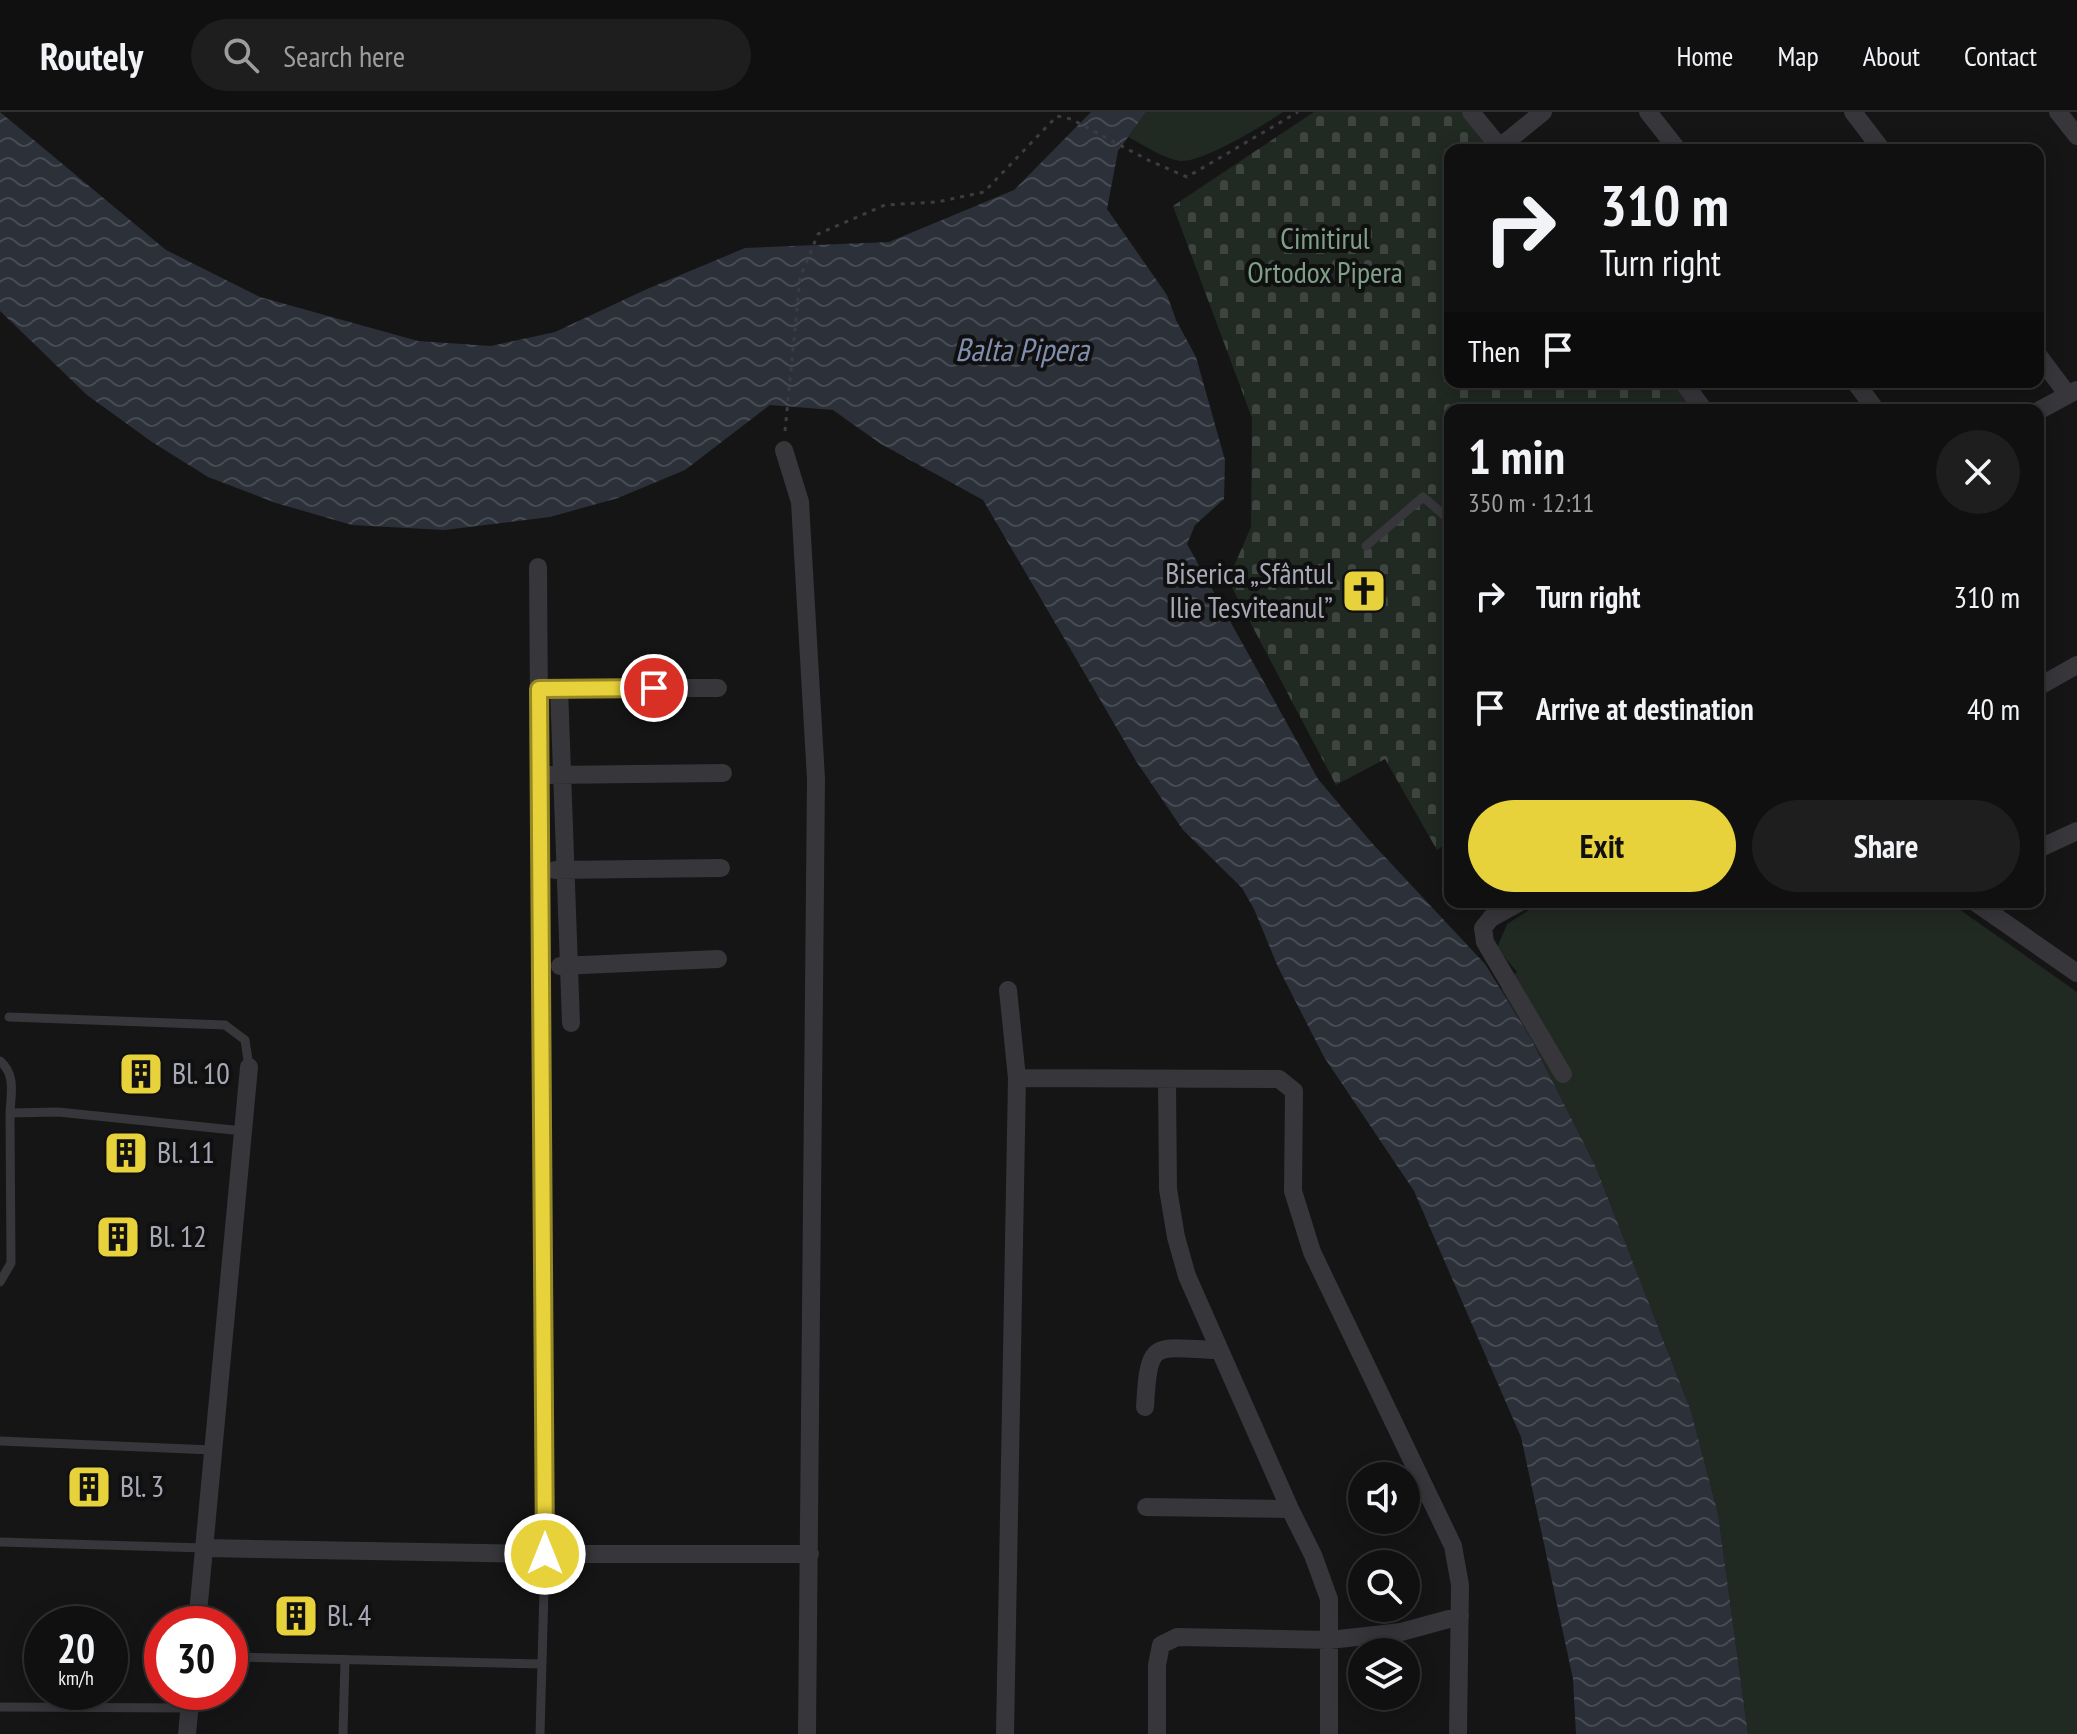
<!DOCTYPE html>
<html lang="en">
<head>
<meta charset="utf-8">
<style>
  :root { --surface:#101010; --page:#1e1e1e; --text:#f1f3f6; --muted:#9c9d9f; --line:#303030; --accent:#e8d23b }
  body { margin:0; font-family:"PT Sans Narrow",sans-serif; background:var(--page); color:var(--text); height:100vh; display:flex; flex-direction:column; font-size:30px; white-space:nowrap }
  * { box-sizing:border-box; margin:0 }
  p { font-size:26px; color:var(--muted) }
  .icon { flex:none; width:44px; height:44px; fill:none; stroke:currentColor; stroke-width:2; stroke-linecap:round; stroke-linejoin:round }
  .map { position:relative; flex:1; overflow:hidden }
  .drawer { position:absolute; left:1444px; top:292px; width:600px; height:504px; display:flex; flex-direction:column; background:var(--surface); border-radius:16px; box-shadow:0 4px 20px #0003,0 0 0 2px var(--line) }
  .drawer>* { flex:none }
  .guide { position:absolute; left:1444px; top:32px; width:600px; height:244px; border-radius:16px; box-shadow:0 4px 20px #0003,0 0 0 2px var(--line); background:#101010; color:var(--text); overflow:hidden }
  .tools { position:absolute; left:1348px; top:1350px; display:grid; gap:16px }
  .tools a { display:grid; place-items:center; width:72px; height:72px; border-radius:50%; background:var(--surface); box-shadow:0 4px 20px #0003,0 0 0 2px var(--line); font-size:40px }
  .speed { position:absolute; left:24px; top:1494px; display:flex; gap:16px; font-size:40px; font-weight:700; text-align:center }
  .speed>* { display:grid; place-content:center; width:104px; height:104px; border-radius:50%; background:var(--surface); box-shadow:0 4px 20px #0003,0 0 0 2px var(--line); line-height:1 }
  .speed small { font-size:20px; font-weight:400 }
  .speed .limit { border:12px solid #d22; background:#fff; color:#111 }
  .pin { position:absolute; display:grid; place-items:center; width:68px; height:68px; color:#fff; margin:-34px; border:4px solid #fff; border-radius:50%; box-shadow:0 2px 8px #0007 }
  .me { position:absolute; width:88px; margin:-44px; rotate:0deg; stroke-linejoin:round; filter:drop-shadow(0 0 6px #0008) }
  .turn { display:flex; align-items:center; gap:28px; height:168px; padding:0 24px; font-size:36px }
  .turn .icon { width:104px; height:104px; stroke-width:2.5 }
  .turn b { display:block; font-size:56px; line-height:68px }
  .then { display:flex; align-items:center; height:76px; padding:0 24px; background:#0003; gap:16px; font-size:30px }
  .round { display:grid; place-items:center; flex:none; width:84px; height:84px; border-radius:42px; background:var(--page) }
  .headline { display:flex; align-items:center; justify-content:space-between; height:136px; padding:0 24px }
  h1 { font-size:48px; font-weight:800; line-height:60px }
  .primary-button { display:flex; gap:16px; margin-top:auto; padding:16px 24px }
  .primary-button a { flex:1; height:92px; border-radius:48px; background:var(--accent); color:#111; font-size:32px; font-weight:800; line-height:92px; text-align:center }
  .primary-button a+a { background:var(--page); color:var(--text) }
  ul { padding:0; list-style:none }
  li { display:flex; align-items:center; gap:24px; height:112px; padding:0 24px }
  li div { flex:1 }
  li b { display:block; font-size:30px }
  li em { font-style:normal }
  header { display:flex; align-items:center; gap:48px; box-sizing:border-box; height:112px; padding:0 40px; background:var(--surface); border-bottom:2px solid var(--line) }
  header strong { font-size:38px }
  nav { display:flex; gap:44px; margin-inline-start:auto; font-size:28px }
  .search { width:560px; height:72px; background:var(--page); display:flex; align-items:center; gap:20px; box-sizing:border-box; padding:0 28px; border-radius:44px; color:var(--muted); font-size:30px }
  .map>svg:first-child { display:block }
  .green { fill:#212923 }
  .cemetery { fill:url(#cemetery-stones) }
  .water { fill:url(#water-waves) }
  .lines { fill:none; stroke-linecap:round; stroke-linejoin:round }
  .path { stroke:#3c3c42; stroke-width:3; stroke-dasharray:4 6; stroke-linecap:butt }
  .service { stroke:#36363b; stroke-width:9 }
  .minor { stroke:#36363b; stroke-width:18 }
  .route-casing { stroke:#978826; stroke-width:20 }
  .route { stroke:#e8d23b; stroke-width:14 }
  .labels { text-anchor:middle; stroke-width:8; stroke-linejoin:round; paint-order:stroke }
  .park-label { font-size:30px; fill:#7fa088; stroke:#101011 }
  .poi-label { font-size:30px; fill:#a7a9b6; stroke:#101011; text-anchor:start }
  .water-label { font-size:32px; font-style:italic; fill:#808faf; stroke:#101011 }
</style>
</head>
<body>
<header>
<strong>Routely</strong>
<div class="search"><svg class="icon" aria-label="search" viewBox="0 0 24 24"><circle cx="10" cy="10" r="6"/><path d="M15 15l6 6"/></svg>Search here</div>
<nav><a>Home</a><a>Map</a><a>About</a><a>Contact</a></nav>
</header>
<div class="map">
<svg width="2077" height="1622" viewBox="0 0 2077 1622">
  <defs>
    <pattern id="cemetery-stones" width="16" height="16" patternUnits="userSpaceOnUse" patternTransform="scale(2)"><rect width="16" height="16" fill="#212923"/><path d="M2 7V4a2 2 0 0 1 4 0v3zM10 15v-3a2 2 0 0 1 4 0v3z" fill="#3e4541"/></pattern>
    <pattern id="water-waves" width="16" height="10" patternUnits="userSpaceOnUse" patternTransform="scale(2)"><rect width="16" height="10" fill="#2b3039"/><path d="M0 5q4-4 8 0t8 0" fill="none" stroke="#474b53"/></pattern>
  </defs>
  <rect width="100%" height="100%" fill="#151516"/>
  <path class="green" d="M1146,0h137c-19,13 -81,51 -103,49 -18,-3 -36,-16 -52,-24z
    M1542,790h407l128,90v742h-329l-30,-220 -27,-103 -96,-246 -65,-128 -29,-48 16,-17 -20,-24 10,-24z"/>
  <path class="cemetery" d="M1314,0h152l29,38h-45v232h223l22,28h-245v431l-13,9 -52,-91 -49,26 -108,-205 23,-53 1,-109 -79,-212z"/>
  <path class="water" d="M0,0l166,138 94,47 158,44 73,5 64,-14 92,-43 98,-41 144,-6 125,-52 77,-78h55l-28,39 -11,58 60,86 9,25 20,37 29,103 -1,39 -29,26 -8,19 131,235 53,63 114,122 45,73 65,128 96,246 27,103 30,220h-172l-3,-55 -52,-242 -107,-246 -90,-134 -46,-90 -24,-58 -12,-21 -59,-58 -47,-69 -153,-261 -102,-56 -48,-34 -63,-5 -85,65 -67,28 -68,19 -106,13 -92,-5 -76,-22 -68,-26 -56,-35 -65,-47 -87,-84z"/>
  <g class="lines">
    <path class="path" d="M785,319l15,-153 18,-44 67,-29 52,-3 47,-10 73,-76 14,3 77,41 39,17 111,-65"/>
    <path class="service" d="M1366,434l57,-49 27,23
      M9,905l216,8 20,15 4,27
      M0,949c16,14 11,32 10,52
      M0,1170l11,-19 -1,-150 48,-1 185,19
      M0,1329l212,9
      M0,1430l204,6
      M230,1545l312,7
      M0,1595l190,1
      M343,1622l2,-74
      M540,1622l5,-180"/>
    <path class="minor" d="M1471,0l31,38
      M1648,0l30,38
      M1853,0l29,38
      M2058,0l19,24
      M1500,35l43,-35
      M2038,243l30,40
      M1683,270l21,28
      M1855,270l21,28
      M2038,299l39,-21
      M784,338l16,52 16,277 -9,955
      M538,455l7,987
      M2038,575l39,-22
      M549,576h169
      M559,576l12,335
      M550,663l173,-2
      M2038,737l39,-18
      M555,758l166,-2
      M1520,790l-29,16 -8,10 2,14 78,132
      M1975,790l102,71
      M560,854l158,-7
      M1017,966l262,1 15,12 -1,100 19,61 141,294 7,39 -2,149
      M1167,969l1,108 8,48 11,39 103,233 23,46 16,44v135
      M1145,1295c4,-70 8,-59 73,-57
      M1146,1395l144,2
      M204,1436l341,6h265
      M197,1512l52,-557
      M187,1622l4,-42
      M1005,1622l12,-656 -9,-88
      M1157,1622v-69l4,-20 16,-8 153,3 71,-8 59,-16"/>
  </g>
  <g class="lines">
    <g class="route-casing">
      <path id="route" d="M545,1442l-6,-865 115,-1"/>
    </g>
    <use href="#route" class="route"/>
  </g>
  <defs>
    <g id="church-square" transform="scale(2.3)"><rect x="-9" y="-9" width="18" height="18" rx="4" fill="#e8d23b" stroke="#101011"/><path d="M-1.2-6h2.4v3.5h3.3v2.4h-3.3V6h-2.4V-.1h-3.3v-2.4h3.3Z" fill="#111"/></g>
    <g id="building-square" transform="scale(2.3)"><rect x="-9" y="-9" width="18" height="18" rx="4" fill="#e8d23b" stroke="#101011"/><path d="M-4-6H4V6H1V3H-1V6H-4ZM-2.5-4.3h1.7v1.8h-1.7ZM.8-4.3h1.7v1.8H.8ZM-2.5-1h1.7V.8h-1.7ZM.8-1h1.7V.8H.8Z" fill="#111"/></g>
  </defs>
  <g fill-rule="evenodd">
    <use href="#church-square" x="1364" y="479"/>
    <use href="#building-square" x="141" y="962"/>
    <use href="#building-square" x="126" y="1041"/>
    <use href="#building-square" x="118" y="1125"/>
    <use href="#building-square" x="89" y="1375"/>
    <use href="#building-square" x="296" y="1504"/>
  </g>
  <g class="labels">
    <g class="park-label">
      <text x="1325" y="137">Cimitirul<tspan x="1325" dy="34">Ortodox Pipera</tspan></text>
    </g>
    <g class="poi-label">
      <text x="1333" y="472" text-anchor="end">Biserica „Sfântul<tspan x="1333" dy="34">Ilie Tesviteanul”</tspan></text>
      <text x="172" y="972">Bl. 10</text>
      <text x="157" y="1051">Bl. 11</text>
      <text x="149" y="1135">Bl. 12</text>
      <text x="120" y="1385">Bl. 3</text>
      <text x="327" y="1514">Bl. 4</text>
    </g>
    <g class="water-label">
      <text x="1022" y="249">Balta Pipera</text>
    </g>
  </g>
</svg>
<div class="tools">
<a><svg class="icon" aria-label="sound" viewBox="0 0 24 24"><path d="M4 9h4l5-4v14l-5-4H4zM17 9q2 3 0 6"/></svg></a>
<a><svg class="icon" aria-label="search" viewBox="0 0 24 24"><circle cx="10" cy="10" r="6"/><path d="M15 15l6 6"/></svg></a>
<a><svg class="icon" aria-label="layers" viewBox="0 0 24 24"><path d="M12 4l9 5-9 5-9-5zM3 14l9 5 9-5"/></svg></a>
</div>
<div class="speed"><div>20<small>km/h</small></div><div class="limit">30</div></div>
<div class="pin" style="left:654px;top:576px;background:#d93025"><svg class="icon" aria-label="arrive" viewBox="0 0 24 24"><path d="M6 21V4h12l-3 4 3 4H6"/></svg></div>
<svg class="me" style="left:545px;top:1442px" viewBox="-20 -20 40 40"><circle r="17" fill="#e8d23b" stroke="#fff" stroke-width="3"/><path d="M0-11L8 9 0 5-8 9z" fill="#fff"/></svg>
<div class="guide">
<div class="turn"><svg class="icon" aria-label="right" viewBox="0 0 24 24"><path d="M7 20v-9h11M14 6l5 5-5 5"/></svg><div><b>310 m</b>Turn right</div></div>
<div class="then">Then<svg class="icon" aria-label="arrive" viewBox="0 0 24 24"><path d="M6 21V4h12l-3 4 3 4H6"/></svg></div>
</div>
<section class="drawer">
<div class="headline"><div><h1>1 min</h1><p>350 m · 12:11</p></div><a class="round"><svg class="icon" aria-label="close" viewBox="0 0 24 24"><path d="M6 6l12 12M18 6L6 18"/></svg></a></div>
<ul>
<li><svg class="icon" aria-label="right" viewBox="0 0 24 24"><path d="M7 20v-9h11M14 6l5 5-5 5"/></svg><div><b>Turn right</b></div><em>310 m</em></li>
<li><svg class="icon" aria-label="arrive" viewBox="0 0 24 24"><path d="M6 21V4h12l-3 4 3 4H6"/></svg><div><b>Arrive at destination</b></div><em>40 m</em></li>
</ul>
<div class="primary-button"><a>Exit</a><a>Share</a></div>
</section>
</div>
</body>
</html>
